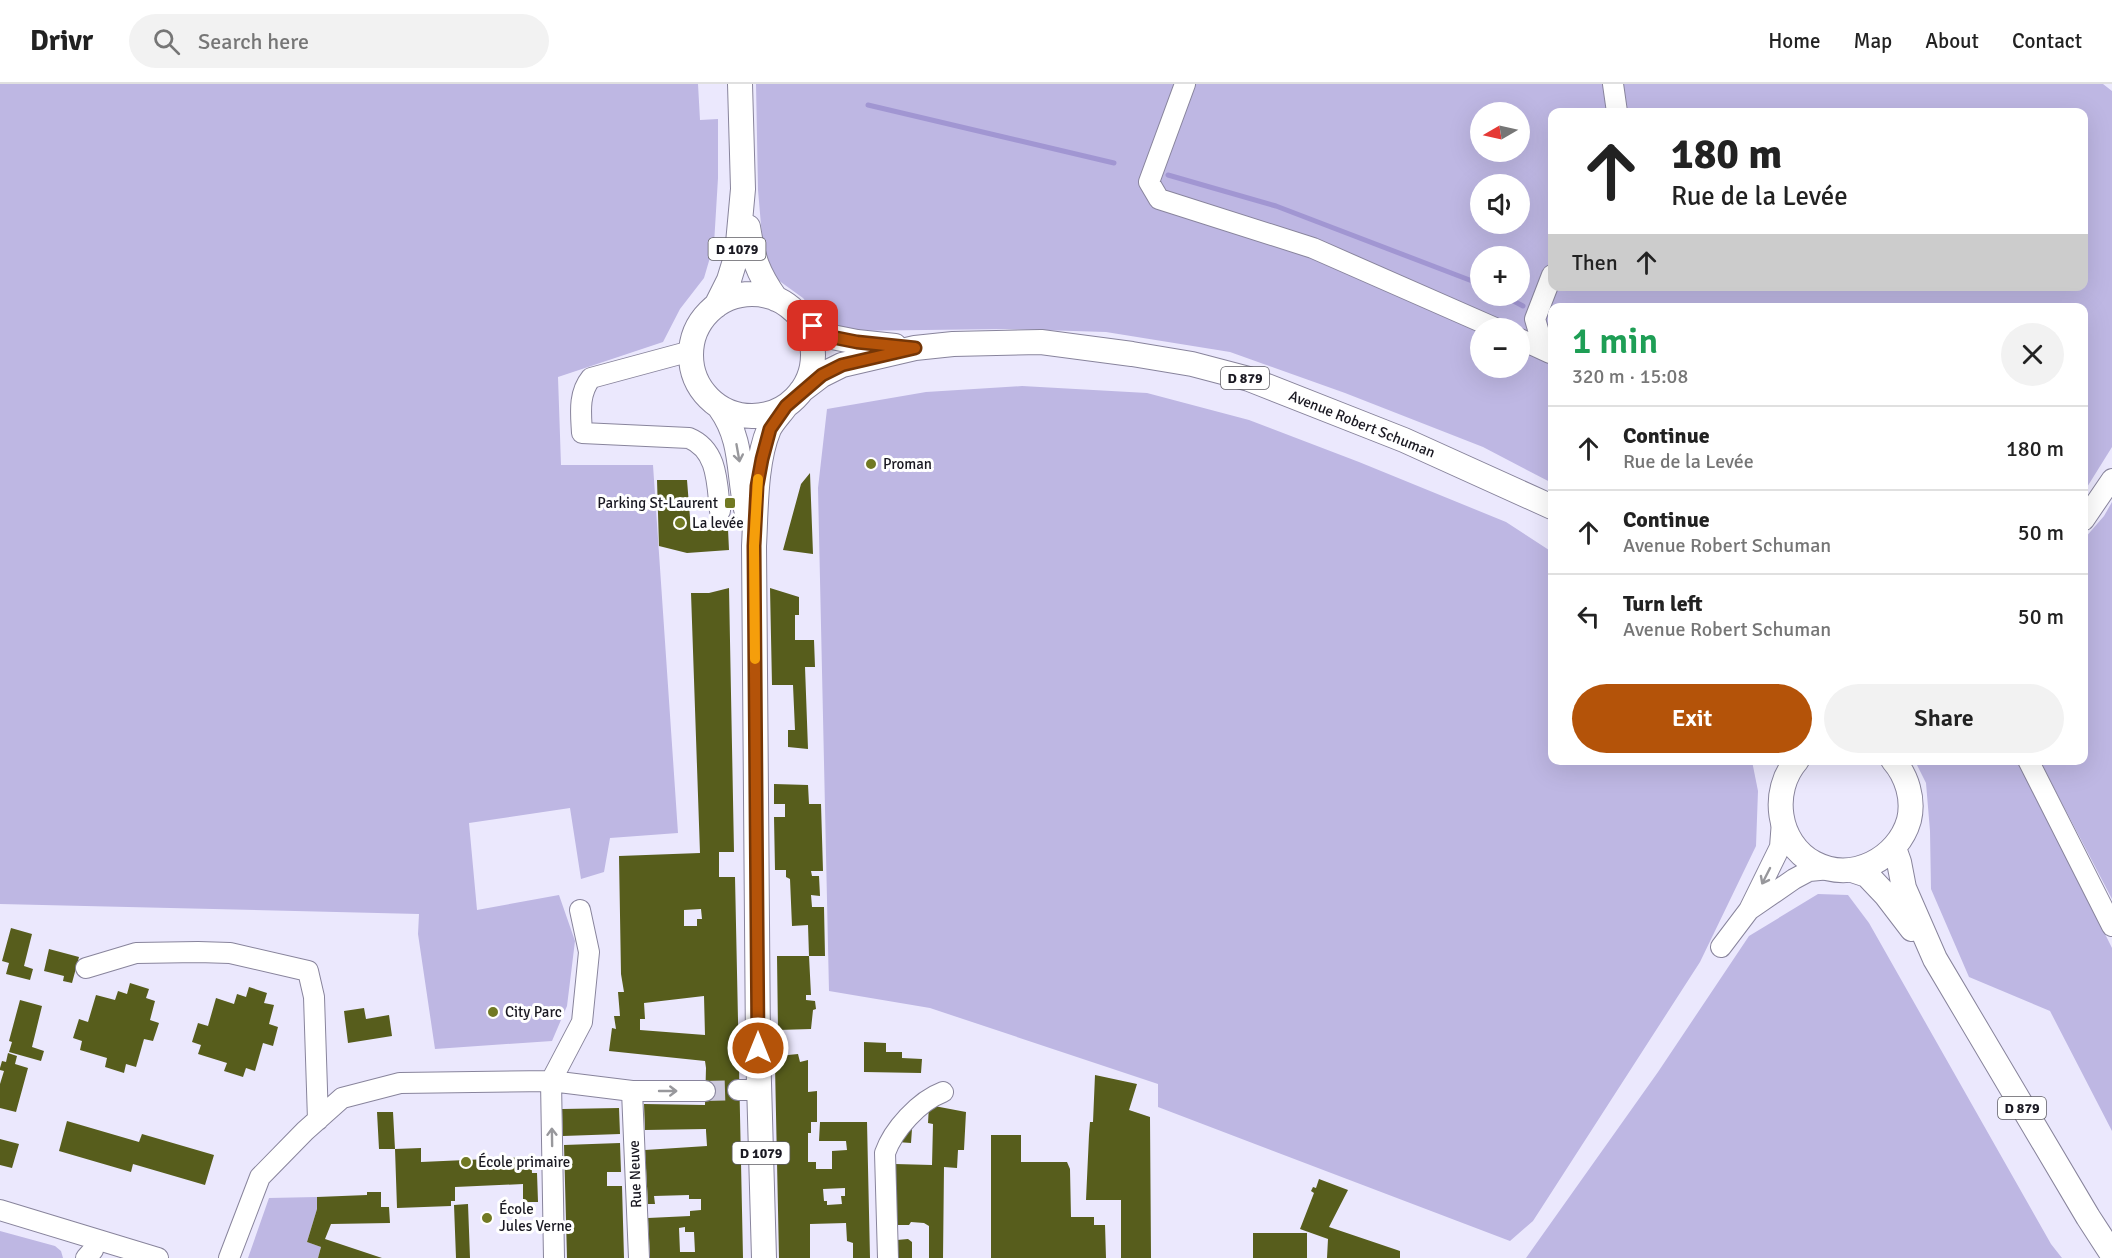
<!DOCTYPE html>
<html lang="en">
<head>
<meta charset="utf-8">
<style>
  :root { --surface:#fff; --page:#f2f2f2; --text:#222; --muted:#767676; --line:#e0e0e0; --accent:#b45309 }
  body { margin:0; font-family:Signika,sans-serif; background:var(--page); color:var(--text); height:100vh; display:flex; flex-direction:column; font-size:22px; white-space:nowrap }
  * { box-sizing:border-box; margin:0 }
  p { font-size:20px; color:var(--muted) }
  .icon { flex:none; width:33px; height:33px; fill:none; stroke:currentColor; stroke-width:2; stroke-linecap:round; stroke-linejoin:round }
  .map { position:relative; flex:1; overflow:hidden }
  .panel { position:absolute; left:1548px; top:219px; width:540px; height:462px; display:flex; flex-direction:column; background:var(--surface); border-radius:12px; box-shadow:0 6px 24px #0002 }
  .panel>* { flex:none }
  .banner { position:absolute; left:1548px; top:24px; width:540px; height:183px; border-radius:12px; box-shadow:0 6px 24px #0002; background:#fff; color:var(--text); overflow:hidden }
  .needle { width:39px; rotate:261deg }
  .controls { position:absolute; left:1470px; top:18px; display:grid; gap:12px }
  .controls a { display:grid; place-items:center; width:60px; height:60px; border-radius:50%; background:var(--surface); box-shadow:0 6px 24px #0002; font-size:30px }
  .pin { position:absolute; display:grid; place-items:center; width:51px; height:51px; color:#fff; margin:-26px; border-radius:12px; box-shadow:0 3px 9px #0006 }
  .me { position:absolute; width:66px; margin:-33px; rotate:0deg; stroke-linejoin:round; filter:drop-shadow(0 0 4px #0008) }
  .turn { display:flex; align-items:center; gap:21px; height:126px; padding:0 24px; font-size:27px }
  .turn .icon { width:78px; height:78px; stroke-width:2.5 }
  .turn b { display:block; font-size:42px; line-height:51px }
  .then { display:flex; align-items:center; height:57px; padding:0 24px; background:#0003; gap:12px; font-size:22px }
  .round { display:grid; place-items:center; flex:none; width:63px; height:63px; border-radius:32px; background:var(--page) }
  .head { display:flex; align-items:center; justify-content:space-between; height:102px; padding:0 24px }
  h1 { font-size:36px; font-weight:600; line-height:45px; color:#1e9e55 }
  .action { display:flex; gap:12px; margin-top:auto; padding:12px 24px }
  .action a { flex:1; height:69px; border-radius:36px; background:var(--accent); color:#fff; font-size:24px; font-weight:600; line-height:69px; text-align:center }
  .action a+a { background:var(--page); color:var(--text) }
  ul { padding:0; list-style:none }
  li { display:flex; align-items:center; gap:18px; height:84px; padding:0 24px; border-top:2px solid var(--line) }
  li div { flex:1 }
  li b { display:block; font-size:22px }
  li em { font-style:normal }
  header { display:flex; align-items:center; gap:36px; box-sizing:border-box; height:84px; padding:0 30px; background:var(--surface); border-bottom:2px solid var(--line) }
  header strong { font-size:28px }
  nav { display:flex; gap:33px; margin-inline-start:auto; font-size:21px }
  .search { width:420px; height:54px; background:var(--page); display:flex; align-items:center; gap:15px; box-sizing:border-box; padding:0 21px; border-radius:33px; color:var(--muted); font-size:22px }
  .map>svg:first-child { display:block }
  .green { fill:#beb7e3; fill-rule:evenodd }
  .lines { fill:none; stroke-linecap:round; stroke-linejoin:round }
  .stream { stroke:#a196d2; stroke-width:5 }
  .building { fill:#575d1c; fill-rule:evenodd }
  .minor-tunnel { stroke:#ccc9dc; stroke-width:20; stroke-dasharray:20 10; stroke-linecap:butt }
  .minor-casing { stroke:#88849c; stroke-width:22 }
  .major-casing { stroke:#88849c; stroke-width:26 }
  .minor { stroke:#fff; stroke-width:20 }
  .major { stroke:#fff; stroke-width:24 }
  .oneway { stroke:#98989c }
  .route-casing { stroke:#753606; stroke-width:15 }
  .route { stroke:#b45309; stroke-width:10 }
  .slow { stroke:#f59e0b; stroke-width:10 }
  .poi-dot { fill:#717923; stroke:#fff; stroke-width:2 }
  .labels { text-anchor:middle; stroke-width:6; stroke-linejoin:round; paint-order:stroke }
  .shield { fill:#fff; stroke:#5f5e64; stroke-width:1.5 }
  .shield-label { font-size:14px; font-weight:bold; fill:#1a1922 }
  .street-label { font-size:15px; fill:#1a1922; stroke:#fff }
  .poi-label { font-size:15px; fill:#1a1922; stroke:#fff; text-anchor:start }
</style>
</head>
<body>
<header>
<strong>Drivr</strong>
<div class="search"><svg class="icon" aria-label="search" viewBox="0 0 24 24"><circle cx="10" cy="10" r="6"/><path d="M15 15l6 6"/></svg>Search here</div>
<nav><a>Home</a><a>Map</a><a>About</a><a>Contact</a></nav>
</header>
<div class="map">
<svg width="2112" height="1174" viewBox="0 0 2112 1174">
  <rect width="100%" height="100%" fill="#ebe8fd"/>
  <path class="green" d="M0,0h698l2,36 18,-1v59l-4,66 -10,34 -24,31 -17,33 -105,35 3,88h92l25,368 -68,5 -6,34 -23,7 -11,-71 -101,15 8,87 82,-15 16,46 -8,65 -15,35 -117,8 -17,-115 1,-20 -419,-10z
    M756,0h1347l9,7v356l-28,45v-184h-532v175l-69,-36 -138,-54 -115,-41 -124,-20 -101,-3 -161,2 -26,-14 -15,-19 -25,-18 -14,-20 -6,-70zM1480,28h40v40h-40zM1552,28h532v174h-532zM1480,100h40v40h-40zM1480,172h40v40h-40zM1480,244h40v40h-40z
    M1022,302l125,7 102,27 110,42 147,60 46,30v208l200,1 6,30 -2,55 -56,116 -167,259 -23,20 -352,-134v-23l-228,-76 -101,-17 -11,-503 9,-79 99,-17z
    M2112,418v397l-72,-138 44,-1v-221l20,-23z
    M1915,677h103l9,16 85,171v183l-62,-120 -81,-34 -38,-88 -1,-58 -4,-48z
    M1818,810l30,1 21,28 182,321 11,14h-536l132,-186 91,-136z
    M317,1113v12l-10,33 14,5 -3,11h-70l21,-60z
    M0,1147l55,15 6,5 2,7h-63z"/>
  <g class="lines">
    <path class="stream" d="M868,21l246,58
      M1168,91l108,31 204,78
      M1504,212l19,10
      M1551,236l1,1"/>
  </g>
  <path class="building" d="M810,389l3,81 -30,-4 18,-66z
    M657,396h30l4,50 37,-1 1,21 -42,3 -28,-7z
    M729,504l5,264h-15v25h16l8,381h-93l-2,-40 42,-2v-5l11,-1v-11h-12v-4l-35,1 1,8h-7l-3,-54 62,-4 -1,-15v-2l-61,1 -1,-26 61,1 1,-37 -1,-7 -96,-10 3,-23 4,1 -2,-13h6l-2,-24h6l-3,-18 -2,-118 81,-3 -9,-260h18zM701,825l1,10h-5v7h-13v-16zM704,912l1,39 -65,-5v-11h5l-1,-16zM685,1143v5h9l1,20h-15l-1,-24z
    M770,504l29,9v18h-4v25h19l1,27h-10l3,82 -20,-2v-17h7l-2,-45h-21z
    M774,700l34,1 1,19h12l2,67h-12l1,5h7l1,20 -9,-1 1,12h12l1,49h-16l-1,-31 -16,1 -2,-47 -4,-2v-7h-11l-1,-53h11v-13h-11z
    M11,844l21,6 -8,32 9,3 -3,11 -24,-6 3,-11 -7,-2z
    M49,865l30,8 -7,26 -9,-2 1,-5 -20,-5z
    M777,872h32l2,39h-5v5l9,1 1,8 -3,1 -2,19 -33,1z
    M130,899l19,6 -3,9 9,3 -5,19 9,3 -6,18 -9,-2 -8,28 -10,-3 -2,9 -19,-6 2,-9 -27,-8 2,-9 -9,-3 6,-19 9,3 8,-27 19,5 3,-9 9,3z
    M249,903l18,6 -3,10 10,2 -5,19 9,3 -5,19 -10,-3 -8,28 -9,-3 -3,9 -19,-6 3,-8 -29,-9 3,-9 -9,-3 6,-19 10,3 8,-28 18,6 3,-10 9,3z
    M20,916l22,6 -10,41 12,4 -3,10 -32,-9 3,-10 -3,-1z
    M364,924l2,11 23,-4 3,21 -44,7 -4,-32z
    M864,958l22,1v9h16v6l20,1 -1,14 -57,-1z
    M8,969l9,3 -2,8 13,4 -12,44 -16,-4v-24l4,-13 -4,-1v-2l2,-7 4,1z
    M798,970l2,8 8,-2v32l9,-1v31h-6v11h-3v29h8v7h16v-18l15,-1 -1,-9h-27l1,-19h47l3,136h-17v-15l-6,-2 -1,-18 -36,1v34h-31l-4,-192h3v-10zM845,1104v8h-4l1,8 -15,1v-4h-3l-1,-12z
    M1095,991l42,9 -8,26 21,7 1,141h-30v-58h-35l3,-65 1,-13h3z
    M929,1021l37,7 -2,38h-6l-1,18 -13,-1 -1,91h-14v-32l-5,-3 -13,-1 -2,3h-12l-2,-61 37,1 1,-41 -5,-1z
    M619,1024l1,26 -57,2 -1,-27z
    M377,1028h16l2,37h-16z
    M67,1037l72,21 3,-8 72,21 -9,30 -72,-21 -2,8 -72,-21z
    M900,1044l12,1 -1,14 -14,-1z
    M991,1051h30v27h46l3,7 1,48h23v8h11l1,33h-115z
    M0,1055l19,5 -7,24 -12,-3z
    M620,1059l1,29h-14v14h15l2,72h-57l-3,-113z
    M421,1064v14l110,-5 1,16h5l1,29h-15v-18l-68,3v14h-4v5l-54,2 -2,-59z
    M1319,1095l29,11 -19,37 71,24v7h-73l1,-19 -28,-10 14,-36 -3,-2 2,-4 3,1z
    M367,1108h14v15h8l1,16 -59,1 -6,15 57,19h-64l3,-11 -14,-5 10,-33v-12l50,-2z
    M468,1120l2,54h-14l-2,-53z
    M1253,1149h54v25h-54z
    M908,1155l4,3v16h-14l-1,-18z"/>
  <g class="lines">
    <path class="minor-tunnel" d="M705,1007l33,-1"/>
    <g class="minor-casing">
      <path id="minor" d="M1185,0l-36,98 10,17 154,49 182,80
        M1613,0l4,28
        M1520,255l30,14
        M1544,266l-9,-31 17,-44
        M691,267l-100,27c-13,16 -10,36 -9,55l107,5c29,12 28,45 31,73
        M2084,436l28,-41
        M2028,676l84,166
        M1782,737l-2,26 -31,63 45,-31 15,-8 21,-2
        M1721,863l28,-37
        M86,884l50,-15 62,-1 32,1 78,18 6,26 4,123
        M738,1006h21
        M632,1007l7,167
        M0,1126l158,48
        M86,1174l7,-8 3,-10
        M229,1174l31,-81 45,-46 37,-33 58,-15 151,-2 81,10h73
        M554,1174l-3,-177 31,-59 7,-70 -9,-42
        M888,1174l-3,-105c8,-23 34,-52 58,-61"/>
    </g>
    <g class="major-casing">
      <path id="major" d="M748,143c5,31 9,45 28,72
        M691 271a61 61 0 1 1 122 0a61 61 0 1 1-122 0Z
        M716,222l13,-26 8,-26 6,-65 -3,-105
        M801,234l26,18 30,6 38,4
        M801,307l21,-16 20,-10 73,-17 38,-4 88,-2 91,12 60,10 57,15 155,61 148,67
        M720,324c23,32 18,64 26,101
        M1797,676c-27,31 -20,83 17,103 38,20 84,-4 95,-43 5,-21 -2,-44 -16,-60
        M1894,764l5,14 5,26 31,71 153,258 24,37
        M1852,786l15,5 19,20 26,34
        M764,1174l-6,-210 -4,-502c2,-35 1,-84 15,-117 4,-8 12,-16 17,-23"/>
    </g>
    <use href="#minor" class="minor"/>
    <use href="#major" class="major"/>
  </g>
  <defs><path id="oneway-shaft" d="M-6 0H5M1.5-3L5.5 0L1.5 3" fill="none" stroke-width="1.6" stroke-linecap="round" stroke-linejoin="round" transform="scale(1.5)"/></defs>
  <g class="oneway">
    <use href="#oneway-shaft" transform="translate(738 369) rotate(80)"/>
    <use href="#oneway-shaft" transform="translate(1766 792) rotate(117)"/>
    <use href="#oneway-shaft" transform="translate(668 1007)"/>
    <use href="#oneway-shaft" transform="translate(552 1053) rotate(-91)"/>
  </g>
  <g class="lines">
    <g class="route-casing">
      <path id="route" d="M758,964l-4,-502 3,-60 5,-27 8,-30 16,-23 36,-31 20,-10 73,-17 -58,-6 -30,-6 -14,-10"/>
    </g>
    <use href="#route" class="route"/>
    <path class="slow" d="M755,575l-1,-113 4,-67"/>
  </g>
  <g class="poi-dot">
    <circle cx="871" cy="380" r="6"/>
    <rect x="724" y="413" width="12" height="12" rx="3"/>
    <circle cx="680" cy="439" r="6"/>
    <circle cx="493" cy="928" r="6"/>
    <circle cx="466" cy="1078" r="6"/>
    <circle cx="487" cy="1134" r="6"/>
  </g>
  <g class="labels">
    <g class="shield">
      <rect x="708.5" y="154" width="57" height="22" rx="4.5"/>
      <rect x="1221" y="283" width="48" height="22" rx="4.5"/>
      <rect x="1998" y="1013" width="48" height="22" rx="4.5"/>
      <rect x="732.5" y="1058" width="57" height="22" rx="4.5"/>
    </g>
    <g class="shield-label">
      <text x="737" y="170">D 1079</text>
      <text x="1245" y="299">D 879</text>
      <text x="2022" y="1029">D 879</text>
      <text x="761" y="1074">D 1079</text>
    </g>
    <g class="street-label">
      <text transform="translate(1362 340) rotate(22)" y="5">Avenue Robert Schuman</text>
      <text transform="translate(635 1090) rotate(-92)" y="5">Rue Neuve</text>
    </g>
    <g class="poi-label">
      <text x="883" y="385">Proman</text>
      <text x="718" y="424" text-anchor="end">Parking St-Laurent</text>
      <text x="692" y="444">La levée</text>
      <text x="505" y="933">City Parc</text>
      <text x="478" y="1083">École primaire</text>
      <text x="499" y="1130">École<tspan x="499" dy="17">Jules Verne</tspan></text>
    </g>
  </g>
</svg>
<div class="controls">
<a><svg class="needle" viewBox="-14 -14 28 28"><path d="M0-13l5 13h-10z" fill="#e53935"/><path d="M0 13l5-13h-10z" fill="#767676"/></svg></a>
<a><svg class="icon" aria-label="sound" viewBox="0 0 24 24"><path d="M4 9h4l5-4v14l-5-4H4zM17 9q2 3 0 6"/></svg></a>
<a>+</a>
<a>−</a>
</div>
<div class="pin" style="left:813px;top:242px;background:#d93025"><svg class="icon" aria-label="arrive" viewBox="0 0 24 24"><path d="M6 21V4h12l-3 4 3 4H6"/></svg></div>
<svg class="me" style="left:758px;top:964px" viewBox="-20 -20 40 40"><circle r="17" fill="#b45309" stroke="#fff" stroke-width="3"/><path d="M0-11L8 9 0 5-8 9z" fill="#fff"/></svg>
<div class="banner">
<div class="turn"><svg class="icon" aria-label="ahead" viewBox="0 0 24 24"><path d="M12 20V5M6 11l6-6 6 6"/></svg><div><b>180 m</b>Rue de la Levée</div></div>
<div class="then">Then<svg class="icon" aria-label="ahead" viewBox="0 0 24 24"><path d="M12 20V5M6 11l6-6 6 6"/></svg></div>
</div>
<section class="panel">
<div class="head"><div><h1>1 min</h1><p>320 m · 15:08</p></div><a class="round"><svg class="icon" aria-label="close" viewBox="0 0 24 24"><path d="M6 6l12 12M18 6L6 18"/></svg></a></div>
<ul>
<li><svg class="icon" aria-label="ahead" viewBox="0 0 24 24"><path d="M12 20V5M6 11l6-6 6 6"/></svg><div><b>Continue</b><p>Rue de la Levée</p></div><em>180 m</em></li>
<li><svg class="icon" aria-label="ahead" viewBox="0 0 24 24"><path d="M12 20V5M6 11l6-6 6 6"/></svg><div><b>Continue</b><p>Avenue Robert Schuman</p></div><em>50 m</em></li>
<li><svg class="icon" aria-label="left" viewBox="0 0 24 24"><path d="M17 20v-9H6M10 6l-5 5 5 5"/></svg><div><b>Turn left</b><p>Avenue Robert Schuman</p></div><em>50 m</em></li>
</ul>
<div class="action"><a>Exit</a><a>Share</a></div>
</section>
</div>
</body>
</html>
